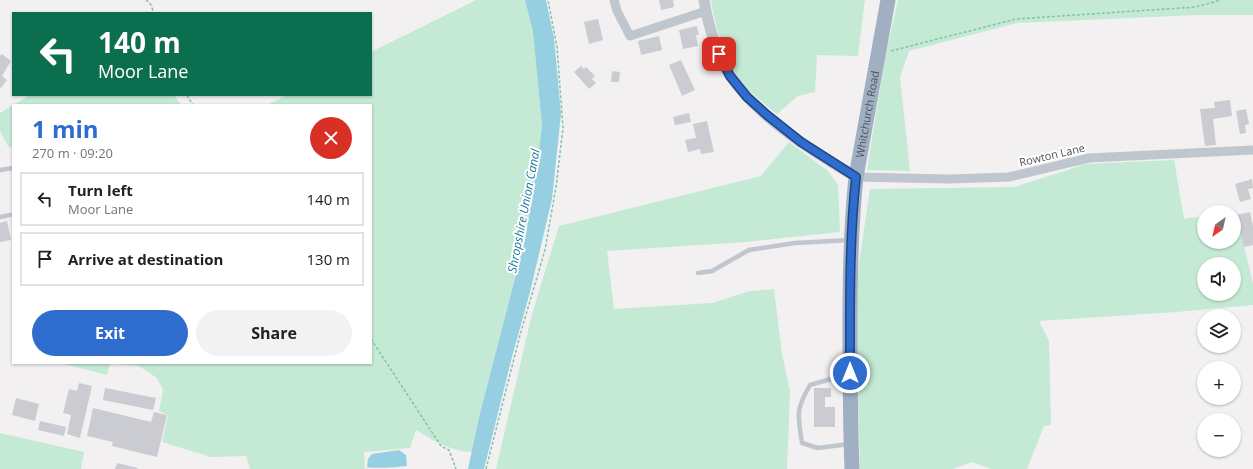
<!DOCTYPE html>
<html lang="en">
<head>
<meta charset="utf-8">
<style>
  :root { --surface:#fff; --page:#f2f2f2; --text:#202124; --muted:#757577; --line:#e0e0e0; --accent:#2e6cce }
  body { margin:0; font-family:"Open Sans",sans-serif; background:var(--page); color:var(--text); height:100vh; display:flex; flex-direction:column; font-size:15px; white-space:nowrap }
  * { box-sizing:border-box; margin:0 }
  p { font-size:13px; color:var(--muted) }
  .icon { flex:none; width:22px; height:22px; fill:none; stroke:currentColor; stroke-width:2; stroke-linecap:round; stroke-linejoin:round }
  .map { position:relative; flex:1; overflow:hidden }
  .side { position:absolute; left:12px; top:104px; width:360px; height:260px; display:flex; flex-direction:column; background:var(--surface); border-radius:0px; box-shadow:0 1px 3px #0004 }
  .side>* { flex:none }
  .hud { position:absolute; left:12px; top:12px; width:360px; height:84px; border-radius:0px; box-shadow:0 1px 3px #0004; background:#0b6e4f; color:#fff; overflow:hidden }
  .needle { width:26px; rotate:214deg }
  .controls { position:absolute; left:1197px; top:205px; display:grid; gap:8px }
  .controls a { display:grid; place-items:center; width:44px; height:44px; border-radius:50%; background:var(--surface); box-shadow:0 1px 3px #0004; font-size:20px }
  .pin { position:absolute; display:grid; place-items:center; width:34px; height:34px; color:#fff; margin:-17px; border-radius:8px; box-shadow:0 2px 6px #0006 }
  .me { position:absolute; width:44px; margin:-22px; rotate:0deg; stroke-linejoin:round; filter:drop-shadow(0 0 3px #0008) }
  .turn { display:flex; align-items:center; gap:14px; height:84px; padding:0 20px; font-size:18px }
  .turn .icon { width:52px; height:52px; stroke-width:2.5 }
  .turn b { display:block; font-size:28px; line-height:34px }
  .round { display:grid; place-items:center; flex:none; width:42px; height:42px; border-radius:21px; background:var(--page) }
  .summary { display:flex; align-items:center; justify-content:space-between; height:68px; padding:0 20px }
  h1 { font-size:24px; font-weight:700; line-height:30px; color:var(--accent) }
  .action { display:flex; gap:8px; margin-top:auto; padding:8px 20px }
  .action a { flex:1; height:46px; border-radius:24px; background:var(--accent); color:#fff; font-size:16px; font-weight:700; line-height:46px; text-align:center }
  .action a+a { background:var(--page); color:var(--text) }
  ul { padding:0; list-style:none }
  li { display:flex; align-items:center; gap:12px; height:54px; margin:0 8px 6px; padding:0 12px; border:2px solid var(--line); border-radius:0px }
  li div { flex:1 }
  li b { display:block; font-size:15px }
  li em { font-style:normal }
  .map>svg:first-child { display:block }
  .green { fill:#c4ead5; fill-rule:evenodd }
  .water { fill:#96cfe2 }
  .building { fill:#cbccd2 }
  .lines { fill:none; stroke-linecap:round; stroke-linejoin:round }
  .path { stroke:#80c4a6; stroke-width:1.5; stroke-dasharray:3 2; stroke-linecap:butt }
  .service { stroke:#c0c6cd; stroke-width:4.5 }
  .minor { stroke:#c0c6cd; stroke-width:9 }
  .tertiary { stroke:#c0c6cd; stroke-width:11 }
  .trunk { stroke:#a0afc2; stroke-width:15 }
  .route-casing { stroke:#1e4686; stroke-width:10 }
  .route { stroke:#2e6cce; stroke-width:7 }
  .labels { text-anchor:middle; stroke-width:4; stroke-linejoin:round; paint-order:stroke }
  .street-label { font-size:11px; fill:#4a525b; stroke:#fff }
  .water-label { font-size:12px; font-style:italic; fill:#1d7a9b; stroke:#fff }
</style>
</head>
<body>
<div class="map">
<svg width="1253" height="469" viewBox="0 0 1253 469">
  <rect width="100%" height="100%" fill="#f2f0f0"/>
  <path class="green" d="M476,0h49l8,32 9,94 -6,49 -11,65 -45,173 -8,39c-22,-1 -38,-11 -56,-22l-6,18 -46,4 1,17h-115l-4,-13 -35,1 -49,-15 6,-27 -9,-4 4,-21 -6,-12 -18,-12 -29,-3 -3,12 -46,-12h310v-258h-104l20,-10h84v-43z
    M711,0h154l-7,56 -41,-1 -2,37 -17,4 -21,18c-13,-11 -28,-22 -39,-35 -13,-15 -24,-59 -27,-79z
    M898,0h355v15h-55l-181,8 -108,28 -9,26 10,94 -43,-1 18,-113z
    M30,95h144l7,10h-168z
    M13,105v41l-4,2 -9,-17v-18z
    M789,142l39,29 10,14 2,47 -94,10 -139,9 7,58 98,-6 38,-12 24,-2 8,65 8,37 -3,78h-291l36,-155 27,-88 202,-50z
    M1174,160l10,59 20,-3v26h30v-30h-4l6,-1 17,73v21l-77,7 -137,9 10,20 2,84 -7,1 -17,43h-36l-19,-7 -19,7h-93l-2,-71 -1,-121 13,-88 144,-2 54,-17 16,-6zM1204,264h30v30h-30z
    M0,433l84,19 -3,17h-81z"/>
  <path class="water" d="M525,0h21l8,38 7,76 -9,85 -22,93 -17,61 -29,116h-16l12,-56 45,-173 11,-65 6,-49 -9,-94z
    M399,450l7,5 1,11c-10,1 -32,3 -40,1l1,-8 4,-5z"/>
  <path class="building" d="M659,0h14l1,7 -13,3z
    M598,19l5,21 -14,4 -5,-22z
    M697,26l2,9h-3l2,11 -15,3 -4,-19z
    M659,36l3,14 -21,5 -3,-14z
    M2,54l9,7 -9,15 5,4 -6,8 -1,-1v-31z
    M681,60l14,30 -13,6 -13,-31z
    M581,66l3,3 2,-2 9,9 -3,3 4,4 -7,6 -15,-17z
    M612,71l8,1 -1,10h-8z
    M1230,100l2,16 -19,3 3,26 -11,1 -5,-37 15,-1 -1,-6z
    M1246,109l3,15 -4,1 1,8 -6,1 -4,-23z
    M689,113l2,9 -16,3 -2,-8z
    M707,121l7,31 -13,2 -1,-5 -12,3 -3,-12 11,-2 -3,-14z
    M1252,179l1,9 -5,1 3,10 -11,3 -5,-18z
    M1250,212l3,14v19l-9,2 -8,-32z
    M7,221l4,19 -11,2v-19z
    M79,383l13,3 -12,52 -13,-4 4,-19 -8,-2 6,-24 8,2z
    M105,388l51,10 -3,12 -50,-10z
    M814,388h17v9h-6v10h10v20h-21z
    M16,398l23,6 -4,17 -23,-6z
    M93,408l58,14 3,-10 13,3 -10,42 -45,-11 1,-4 -26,-6z
    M40,421l26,6 -2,9 -26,-6z
    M117,463l21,5 -1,1h-22z"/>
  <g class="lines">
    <path class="path" d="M146,0l4,3 4,10
      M891,51l125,-32 180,-12 25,-7
      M187,95l6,10
      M371,339l70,107 8,4 7,19
      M486,469l34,-134 25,-85 11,-63 7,-59 -6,-81 -9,-47"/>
    <path class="service" d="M0,170l13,-2
      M0,217l10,-2
      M698,273l14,-2 37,-21 46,-7 55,-3
      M848,374l-38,11c-15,26 -12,30 -8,58l16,5 31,-4"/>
    <path class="minor" d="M614,0l3,11 13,25 76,-25
      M856,177l93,2 60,-2 80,-19 164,-8"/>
    <path class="tertiary" d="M704,0c3,21 14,59 27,77 28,41 83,75 125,100"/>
    <path class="trunk" id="s1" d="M852,469c-2,-50 -2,-99 -2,-149 0,-48 1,-95 6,-143l32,-177"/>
  </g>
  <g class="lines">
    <g class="route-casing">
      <path id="route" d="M719,54l11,22 17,21 20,18 34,27 55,35c-7,65 -6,131 -6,196"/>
    </g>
    <use href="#route" class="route"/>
  </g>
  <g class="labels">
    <g class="street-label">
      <text dy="4" stroke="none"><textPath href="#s1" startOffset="356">Whitchurch Road</textPath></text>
      <text transform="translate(1052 155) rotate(-13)" y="4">Rowton Lane</text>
    </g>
    <g class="water-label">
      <text transform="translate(524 211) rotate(-79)" y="4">Shropshire Union Canal</text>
    </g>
  </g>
</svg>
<div class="controls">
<a><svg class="needle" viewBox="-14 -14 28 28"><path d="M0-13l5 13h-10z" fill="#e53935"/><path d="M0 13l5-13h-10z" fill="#757577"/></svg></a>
<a><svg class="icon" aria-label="sound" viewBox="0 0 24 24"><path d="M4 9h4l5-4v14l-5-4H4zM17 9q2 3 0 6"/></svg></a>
<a><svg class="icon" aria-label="layers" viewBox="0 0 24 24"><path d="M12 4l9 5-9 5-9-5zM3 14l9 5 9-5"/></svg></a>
<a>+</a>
<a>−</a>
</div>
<div class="pin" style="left:719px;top:54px;background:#d93025"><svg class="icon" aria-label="arrive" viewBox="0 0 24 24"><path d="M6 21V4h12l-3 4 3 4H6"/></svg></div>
<svg class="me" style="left:850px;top:373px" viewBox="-20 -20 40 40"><circle r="17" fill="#2e6cce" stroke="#fff" stroke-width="3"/><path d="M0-11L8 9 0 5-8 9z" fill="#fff"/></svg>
<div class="hud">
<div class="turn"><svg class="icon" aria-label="left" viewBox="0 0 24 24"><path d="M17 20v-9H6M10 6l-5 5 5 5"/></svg><div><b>140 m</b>Moor Lane</div></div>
</div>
<section class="side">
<div class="summary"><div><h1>1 min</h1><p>270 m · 09:20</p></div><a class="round" style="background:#d93025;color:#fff"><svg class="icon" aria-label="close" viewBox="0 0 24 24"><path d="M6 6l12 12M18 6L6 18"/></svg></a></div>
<ul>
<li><svg class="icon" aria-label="left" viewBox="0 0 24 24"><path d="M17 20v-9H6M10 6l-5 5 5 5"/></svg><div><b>Turn left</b><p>Moor Lane</p></div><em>140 m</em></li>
<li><svg class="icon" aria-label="arrive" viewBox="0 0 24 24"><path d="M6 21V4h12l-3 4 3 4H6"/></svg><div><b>Arrive at destination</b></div><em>130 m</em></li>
</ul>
<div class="action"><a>Exit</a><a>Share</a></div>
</section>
</div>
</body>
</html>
